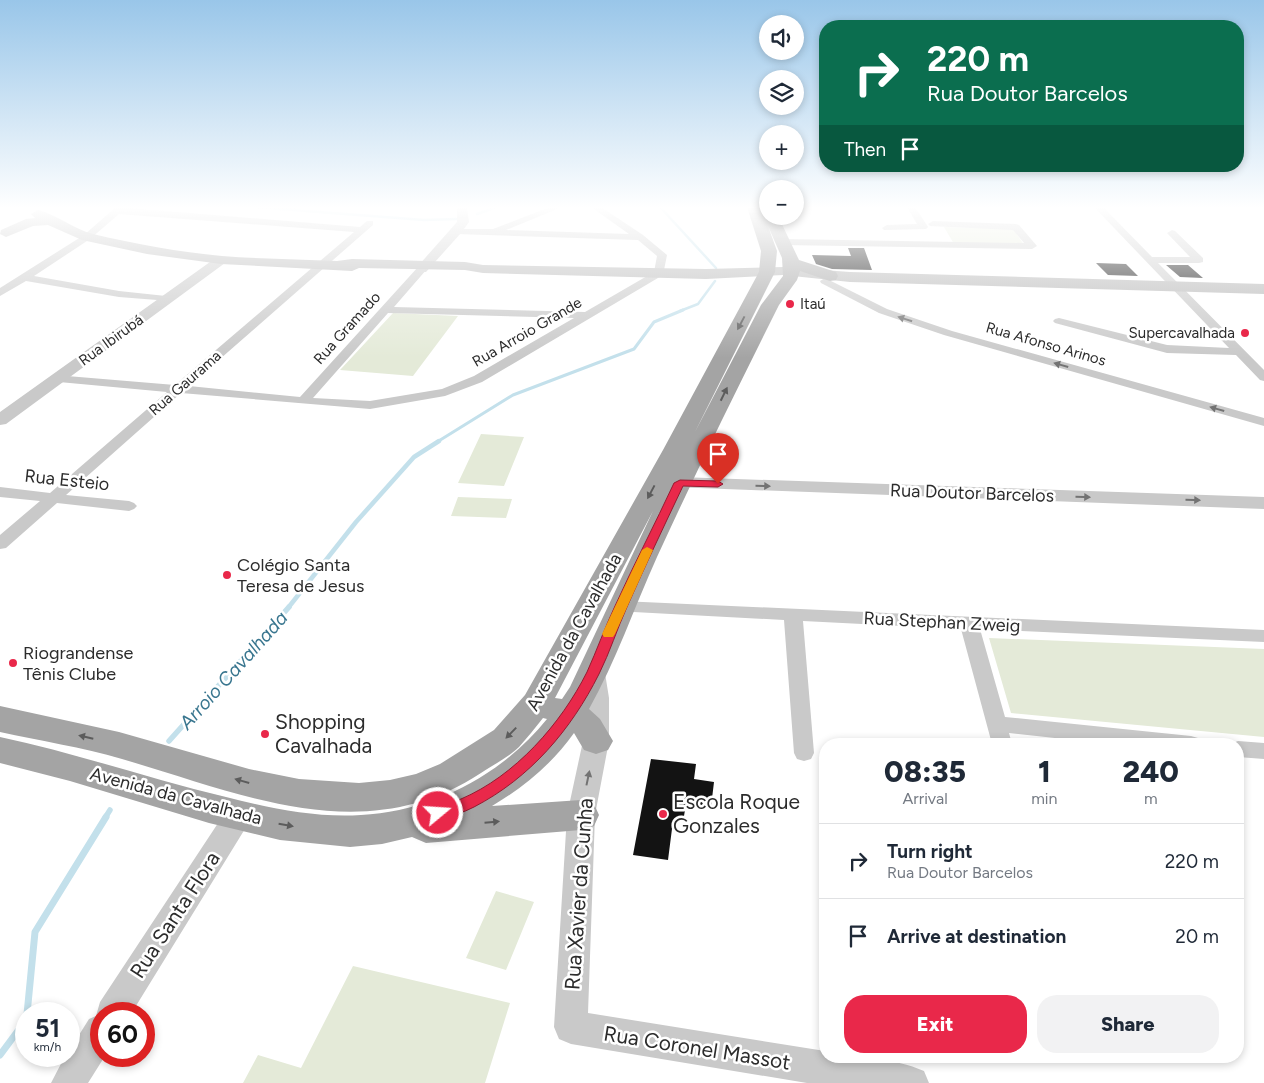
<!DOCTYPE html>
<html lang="en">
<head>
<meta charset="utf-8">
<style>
  :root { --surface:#fff; --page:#f2f2f3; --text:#1f2937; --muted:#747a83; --line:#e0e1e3; --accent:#e9284a }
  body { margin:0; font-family:Figtree,sans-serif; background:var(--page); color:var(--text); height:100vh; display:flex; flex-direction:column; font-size:19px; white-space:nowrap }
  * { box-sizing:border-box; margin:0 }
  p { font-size:16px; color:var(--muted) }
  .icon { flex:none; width:28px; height:28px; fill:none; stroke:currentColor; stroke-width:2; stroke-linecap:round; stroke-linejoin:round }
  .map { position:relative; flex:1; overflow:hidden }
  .side { position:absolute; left:819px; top:738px; width:425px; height:325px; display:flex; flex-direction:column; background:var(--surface); border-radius:20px; box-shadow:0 2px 8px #0003 }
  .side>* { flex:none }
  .top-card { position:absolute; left:819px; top:20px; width:425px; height:152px; border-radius:20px; box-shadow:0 2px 8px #0003; background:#0b6e4f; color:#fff; overflow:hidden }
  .controls { position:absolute; left:759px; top:15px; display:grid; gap:10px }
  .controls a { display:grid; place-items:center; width:45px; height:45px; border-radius:50%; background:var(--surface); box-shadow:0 2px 8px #0003; font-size:25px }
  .speed { position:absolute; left:15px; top:1002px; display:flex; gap:10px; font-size:25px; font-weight:700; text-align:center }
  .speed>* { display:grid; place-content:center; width:65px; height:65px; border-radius:50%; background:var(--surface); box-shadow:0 2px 8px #0003; line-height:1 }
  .speed small { font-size:12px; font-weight:400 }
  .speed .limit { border:8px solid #d22; background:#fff; color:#111 }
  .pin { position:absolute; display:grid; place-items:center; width:42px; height:42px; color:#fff; margin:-51px -21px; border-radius:50% 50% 50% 0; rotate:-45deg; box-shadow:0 0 5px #0007 }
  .pin .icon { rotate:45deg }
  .me { position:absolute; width:55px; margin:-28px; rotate:72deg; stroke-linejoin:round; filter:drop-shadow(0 0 4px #0008) }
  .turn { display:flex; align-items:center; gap:18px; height:105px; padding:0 25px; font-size:22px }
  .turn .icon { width:65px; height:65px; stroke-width:2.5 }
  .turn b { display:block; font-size:35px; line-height:42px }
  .then { display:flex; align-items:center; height:48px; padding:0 25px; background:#0003; gap:10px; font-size:19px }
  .eta { display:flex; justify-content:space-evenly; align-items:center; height:85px; text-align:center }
  .eta b { font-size:30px; font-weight:800; line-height:35px }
  .cta { display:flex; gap:10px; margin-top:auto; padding:10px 25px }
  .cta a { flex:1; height:58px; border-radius:20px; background:var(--accent); color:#fff; font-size:20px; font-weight:800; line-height:58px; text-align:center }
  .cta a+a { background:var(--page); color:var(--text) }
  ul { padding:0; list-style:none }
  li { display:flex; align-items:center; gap:15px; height:75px; padding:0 25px; border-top:1px solid var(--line) }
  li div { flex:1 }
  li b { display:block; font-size:19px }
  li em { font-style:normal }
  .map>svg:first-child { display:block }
  .green { fill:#e4ead8 }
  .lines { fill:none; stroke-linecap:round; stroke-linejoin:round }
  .stream-far4 { stroke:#c3e0eb; stroke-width:2.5 }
  .stream-far3 { stroke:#c3e0eb; stroke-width:3 }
  .stream-far2 { stroke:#c3e0eb; stroke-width:4.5 }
  .stream-far1 { stroke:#c3e0eb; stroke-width:5.5 }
  .stream { stroke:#c3e0eb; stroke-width:7 }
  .building { fill:#131313 }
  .minor { fill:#c9c9c9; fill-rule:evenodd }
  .tertiary { fill:#c9c9c9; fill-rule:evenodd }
  .secondary { fill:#b6b6b6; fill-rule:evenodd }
  .primary { fill:#a4a4a4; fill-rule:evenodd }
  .oneway { fill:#737373 }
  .oneway2 { fill:#5c5c5c }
  .route { fill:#e9284a; stroke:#971a30 }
  .slow { fill:#f59e0b }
  .poi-dot { fill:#e9284a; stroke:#fff; stroke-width:2 }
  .labels { text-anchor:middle; stroke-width:5; stroke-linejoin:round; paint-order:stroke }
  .far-poi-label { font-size:15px; fill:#2c2c2c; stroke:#fff; text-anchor:start }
  .far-street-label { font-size:15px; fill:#2c2c2c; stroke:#fff }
  .street-label { font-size:18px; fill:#2c2c2c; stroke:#fff }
  .poi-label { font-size:18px; fill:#2c2c2c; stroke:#fff; text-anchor:start }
  .water-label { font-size:19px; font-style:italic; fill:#39768f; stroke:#fff }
  .near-poi-label { font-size:21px; fill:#2c2c2c; stroke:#fff; text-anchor:start }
  .near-street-label { font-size:21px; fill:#2c2c2c; stroke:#fff }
</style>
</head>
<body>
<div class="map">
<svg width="1264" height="1083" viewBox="0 0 1264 1083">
  <rect width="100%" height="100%" fill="#fff"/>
  <path class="green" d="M944,227l69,2 12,17 -71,-2z
    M393,313l65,3 -45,60 -73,-6z
    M481,434l43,3 -20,49 -46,-3z
    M458,497l54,2 -6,19 -55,-2z
    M989,638l275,11v88l-253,-24z
    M496,891l38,11 -28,68 -40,-12z
    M353,966l157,37 -25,80h-242l15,-28 43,13z"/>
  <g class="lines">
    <path class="stream-far4" d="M254,207l170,13 32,-1
      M660,207l56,61
      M477,214l20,-7
      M680,311l18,-7 17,-23"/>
    <path class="stream-far3" d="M437,442l76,-47 121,-46 20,-27 29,-12"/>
    <path class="stream-far2" d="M288,608l68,-86 58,-65 25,-16"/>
    <path class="stream-far1" d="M169,741l120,-134
      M105,818l5,-8"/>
    <path class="stream" d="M27,1014l8,-82 71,-115
      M0,1055l26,-35"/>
  </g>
  <path class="building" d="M848,248h16l8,22 -40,-1 -16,-5 -4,-9 39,1z
    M1096,263l30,1 12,12 -30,-1z
    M1166,265h22l15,13 -23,-1z
    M651,759l45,5 -2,15 20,3 -3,25 -25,-3 -3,18 -10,-1 -5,39 -35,-5z"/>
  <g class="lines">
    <path class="minor" d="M116,207l244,20 7,-6h6v4l-184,161 111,11 118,-130h8l1,2 -33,38 191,5 69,-40 3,-16 -19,-16 -181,-6 -5,-3 2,-2h39l57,-22h12l-56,23 123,4 -38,-27h10l42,28 24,20 -4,20 -181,107 -37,14 -75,13 -189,-16 -115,102 63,6 5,2 3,3 -3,3 -5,2 -72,-8 -51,45 -6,1v-14l40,-34 -40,-4v-10l50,6 117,-101 -108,-10 -4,-1 -2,-3 2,-3 120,10 179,-153 -235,-18 -29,25 -56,37 85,15 47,5 4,1 1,2 -1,2 -51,-4 -93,-16 -26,15v-8l84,-53zM388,313l186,5 -100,58 -32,13 -72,12 -57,-3z
      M907,207h8l13,20 -2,2 -42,1 -2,-2 5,-3 30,-1z
      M1094,207h9l49,50h38l-23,-24 5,-3 3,1 28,27v4l-4,1h-41l106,107v11l-4,-1 -24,-25 -69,-2 -112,-30 -2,-2 2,-2 4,-1 108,27 62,3z
      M933,221l83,3 3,1 18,21 -5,3 -249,-4 -5,-3 5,-3 241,4 -11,-13 -83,-4 -2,-2z
      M825,278l62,31 65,22 312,87v8l-320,-91 -65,-22 -58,-30 -1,-2z
      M621,601l643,29v12l-284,-13 25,88 186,19 7,2 3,6h-91l-101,-11 3,11h-20l-31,-115 -158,-8 11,132 -3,6 -7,2 -7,-2 -3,-6 -10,-133 -169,-9 -3,-4 3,-4z
      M1238,741l26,2v16l-26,-2v-13h-8z"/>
    <path class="tertiary" d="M457,207h10l2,15 -8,11 -35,39h-8l-2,-3 2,-3 39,-44z
      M221,256l6,4 -2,3 -219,161 -6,1v-13l217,-155z
      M679,477l585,20v12l-592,-22 -2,-4 2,-4z
      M593,664l8,3 4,6 4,25v43l-14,74 -7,198 237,38v5c33,0 69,2 99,15l5,12h-122l-236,-39 -12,-5 -5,-12 13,-212 16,-74 2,-43 -4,-25 4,-6z
      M238,804l10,4 4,8 -4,8 -117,190h-30v42h4l-17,27h-37l14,-27h4v-5l20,-32 7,-3 4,-14 128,-194z"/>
    <path class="secondary" d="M38,210c20,5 35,19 55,24 42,10 86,18 129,22 38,3 77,3 115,5l15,-2 113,3 18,3 223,4 77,-2 67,5 414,12v10l-414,-12 -67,-7 -77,4 -223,-6 -18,-3 -106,-2 -7,3 -131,-7 -74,-10 -65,-14 -34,-15 -15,1 -27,11 -6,-3 1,-4 25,-11 9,-1 -4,-4z"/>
    <path class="primary" d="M747,207h14l3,8 4,-2v3h10l21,44 37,12 2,4 -2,4 -6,1 -30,-10 -3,9 -18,25c-42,84 -83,167 -122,252 -23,51 -41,104 -68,152l11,10 13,22 -5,9 -12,4 -12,-4 -10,-17c-22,31 -50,54 -82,73l89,-6 13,4 5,11 -5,11 -13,4 -155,13 -14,-6 -30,7 -32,3 -70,-7 -71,-17 -139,-42 -70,-18v-26c76,16 150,42 226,60 44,11 90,21 135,18 72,-4 141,-40 186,-96l-4,-1c-8,10 -16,20 -24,29 -10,10 -26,18 -38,26 -116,77 -239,21 -359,-14 -40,-12 -82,-18 -122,-27v-26l119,26 130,37 50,10 60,4 31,-3 26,-6 24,-10 54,-34 31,-35 138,-245 96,-178 2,-21zM768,226l14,32 1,18 -22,29 -66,127 80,-160 2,-21zM653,511l-83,176 -8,12 -7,-1z"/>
  </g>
  <defs><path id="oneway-solid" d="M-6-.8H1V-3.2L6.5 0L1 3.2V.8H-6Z" transform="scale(1.25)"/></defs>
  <g class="oneway">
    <use href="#oneway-solid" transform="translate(905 319) rotate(-162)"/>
    <use href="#oneway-solid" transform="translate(1061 365) rotate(-164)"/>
    <use href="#oneway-solid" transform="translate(1217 409) rotate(-164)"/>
    <use href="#oneway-solid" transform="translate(763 486) rotate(2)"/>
    <use href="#oneway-solid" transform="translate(1083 497) rotate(2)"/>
    <use href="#oneway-solid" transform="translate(1193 500) rotate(2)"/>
    <use href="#oneway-solid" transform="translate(588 778) rotate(-78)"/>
  </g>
  <g class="oneway2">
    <use href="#oneway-solid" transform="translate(741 323) rotate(118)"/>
    <use href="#oneway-solid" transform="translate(724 394) rotate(-64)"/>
    <use href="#oneway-solid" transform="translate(651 492) rotate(118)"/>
    <use href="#oneway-solid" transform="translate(511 733) rotate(134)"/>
    <use href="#oneway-solid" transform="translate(86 737) rotate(-167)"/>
    <use href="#oneway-solid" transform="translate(242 781) rotate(-164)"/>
    <use href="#oneway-solid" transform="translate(492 822) rotate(-5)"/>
    <use href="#oneway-solid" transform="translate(286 825) rotate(10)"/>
  </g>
  <linearGradient id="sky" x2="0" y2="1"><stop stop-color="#99c6e9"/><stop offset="0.58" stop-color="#fff"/><stop offset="1" stop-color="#fff" stop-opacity="0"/></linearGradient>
  <rect width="1264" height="358" fill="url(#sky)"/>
  <path class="route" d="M680,480l38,1 5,3 -5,3 -35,-1c-19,40 -38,80 -56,121 -10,22 -17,45 -28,67 -28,56 -69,104 -125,133 -11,6 -24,9 -36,13l-6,-2 -2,-5 2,-4c10,-4 20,-6 29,-10 54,-23 100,-75 126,-127 10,-22 18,-45 28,-66 19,-42 40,-82 59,-123z"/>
  <path class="slow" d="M647,547l6,3 -38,84 -2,3h-9l-2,-3 40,-84z"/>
  <g class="poi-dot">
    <circle cx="790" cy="304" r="5"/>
    <circle cx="1245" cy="333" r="5"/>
    <circle cx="227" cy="575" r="5"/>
    <circle cx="13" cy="663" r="5"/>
    <circle cx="265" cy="734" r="5"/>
    <circle cx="663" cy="814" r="5"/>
  </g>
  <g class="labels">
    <g class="far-poi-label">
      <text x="800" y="309">Itaú</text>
      <text x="1235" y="338" text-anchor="end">Supercavalhada</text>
    </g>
    <g class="far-street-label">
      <text transform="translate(347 328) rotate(-48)" y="5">Rua Gramado</text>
      <text transform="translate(527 332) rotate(-30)" y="5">Rua Arroio Grande</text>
      <text transform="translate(111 340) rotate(-36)" y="5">Rua Ibirubá</text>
      <text transform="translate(1046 344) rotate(16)" y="5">Rua Afonso Arinos</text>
      <text transform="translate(185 383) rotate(-41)" y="5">Rua Gaurama</text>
    </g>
    <g class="street-label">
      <text transform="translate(67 480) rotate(6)" y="6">Rua Esteio</text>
      <text transform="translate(972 493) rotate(2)" y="6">Rua Doutor Barcelos</text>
      <text transform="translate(942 622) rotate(3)" y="6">Rua Stephan Zweig</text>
      <text transform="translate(574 632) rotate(-61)" y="6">Avenida da Cavalhada</text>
      <text transform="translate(176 796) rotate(15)" y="6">Avenida da Cavalhada</text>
    </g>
    <g class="poi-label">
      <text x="237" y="571">Colégio Santa<tspan x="237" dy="21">Teresa de Jesus</tspan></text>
      <text x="23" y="659">Riograndense<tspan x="23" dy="21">Tênis Clube</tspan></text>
    </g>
    <g class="water-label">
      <text transform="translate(233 670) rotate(-48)" y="7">Arroio Cavalhada</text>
    </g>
    <g class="near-poi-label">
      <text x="275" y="729">Shopping<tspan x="275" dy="24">Cavalhada</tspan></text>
      <text x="673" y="809">Escola Roque<tspan x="673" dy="24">Gonzales</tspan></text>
    </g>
    <g class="near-street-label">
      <text transform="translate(579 894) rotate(-86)" y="7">Rua Xavier da Cunha</text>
      <text transform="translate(175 915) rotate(-57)" y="7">Rua Santa Flora</text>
      <text transform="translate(697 1048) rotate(9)" y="7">Rua Coronel Massot</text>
    </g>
  </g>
</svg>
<div class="controls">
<a><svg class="icon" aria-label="sound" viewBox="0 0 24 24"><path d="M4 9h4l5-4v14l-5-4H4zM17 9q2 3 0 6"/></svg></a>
<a><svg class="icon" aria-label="layers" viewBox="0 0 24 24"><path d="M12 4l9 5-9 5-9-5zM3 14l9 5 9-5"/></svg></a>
<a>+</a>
<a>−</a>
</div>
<div class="speed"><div>51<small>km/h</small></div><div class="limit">60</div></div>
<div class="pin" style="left:718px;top:484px;background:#d93025"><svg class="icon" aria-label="arrive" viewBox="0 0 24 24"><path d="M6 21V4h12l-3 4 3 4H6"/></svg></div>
<svg class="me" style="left:438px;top:813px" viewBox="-20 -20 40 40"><circle r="17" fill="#e9284a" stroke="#fff" stroke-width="3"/><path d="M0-11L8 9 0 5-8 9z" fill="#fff"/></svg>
<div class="top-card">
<div class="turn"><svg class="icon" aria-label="right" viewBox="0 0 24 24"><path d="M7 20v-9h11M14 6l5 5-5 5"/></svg><div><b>220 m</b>Rua Doutor Barcelos</div></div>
<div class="then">Then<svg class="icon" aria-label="arrive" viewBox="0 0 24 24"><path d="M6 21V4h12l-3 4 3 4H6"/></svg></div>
</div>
<section class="side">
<div class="eta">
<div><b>08:35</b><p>Arrival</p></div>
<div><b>1</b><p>min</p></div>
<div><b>240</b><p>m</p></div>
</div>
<ul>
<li><svg class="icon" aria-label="right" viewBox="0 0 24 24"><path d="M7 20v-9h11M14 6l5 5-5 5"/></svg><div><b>Turn right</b><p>Rua Doutor Barcelos</p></div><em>220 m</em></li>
<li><svg class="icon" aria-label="arrive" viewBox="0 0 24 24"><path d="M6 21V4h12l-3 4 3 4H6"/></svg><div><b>Arrive at destination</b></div><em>20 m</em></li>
</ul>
<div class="cta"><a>Exit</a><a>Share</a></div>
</section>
</div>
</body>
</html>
